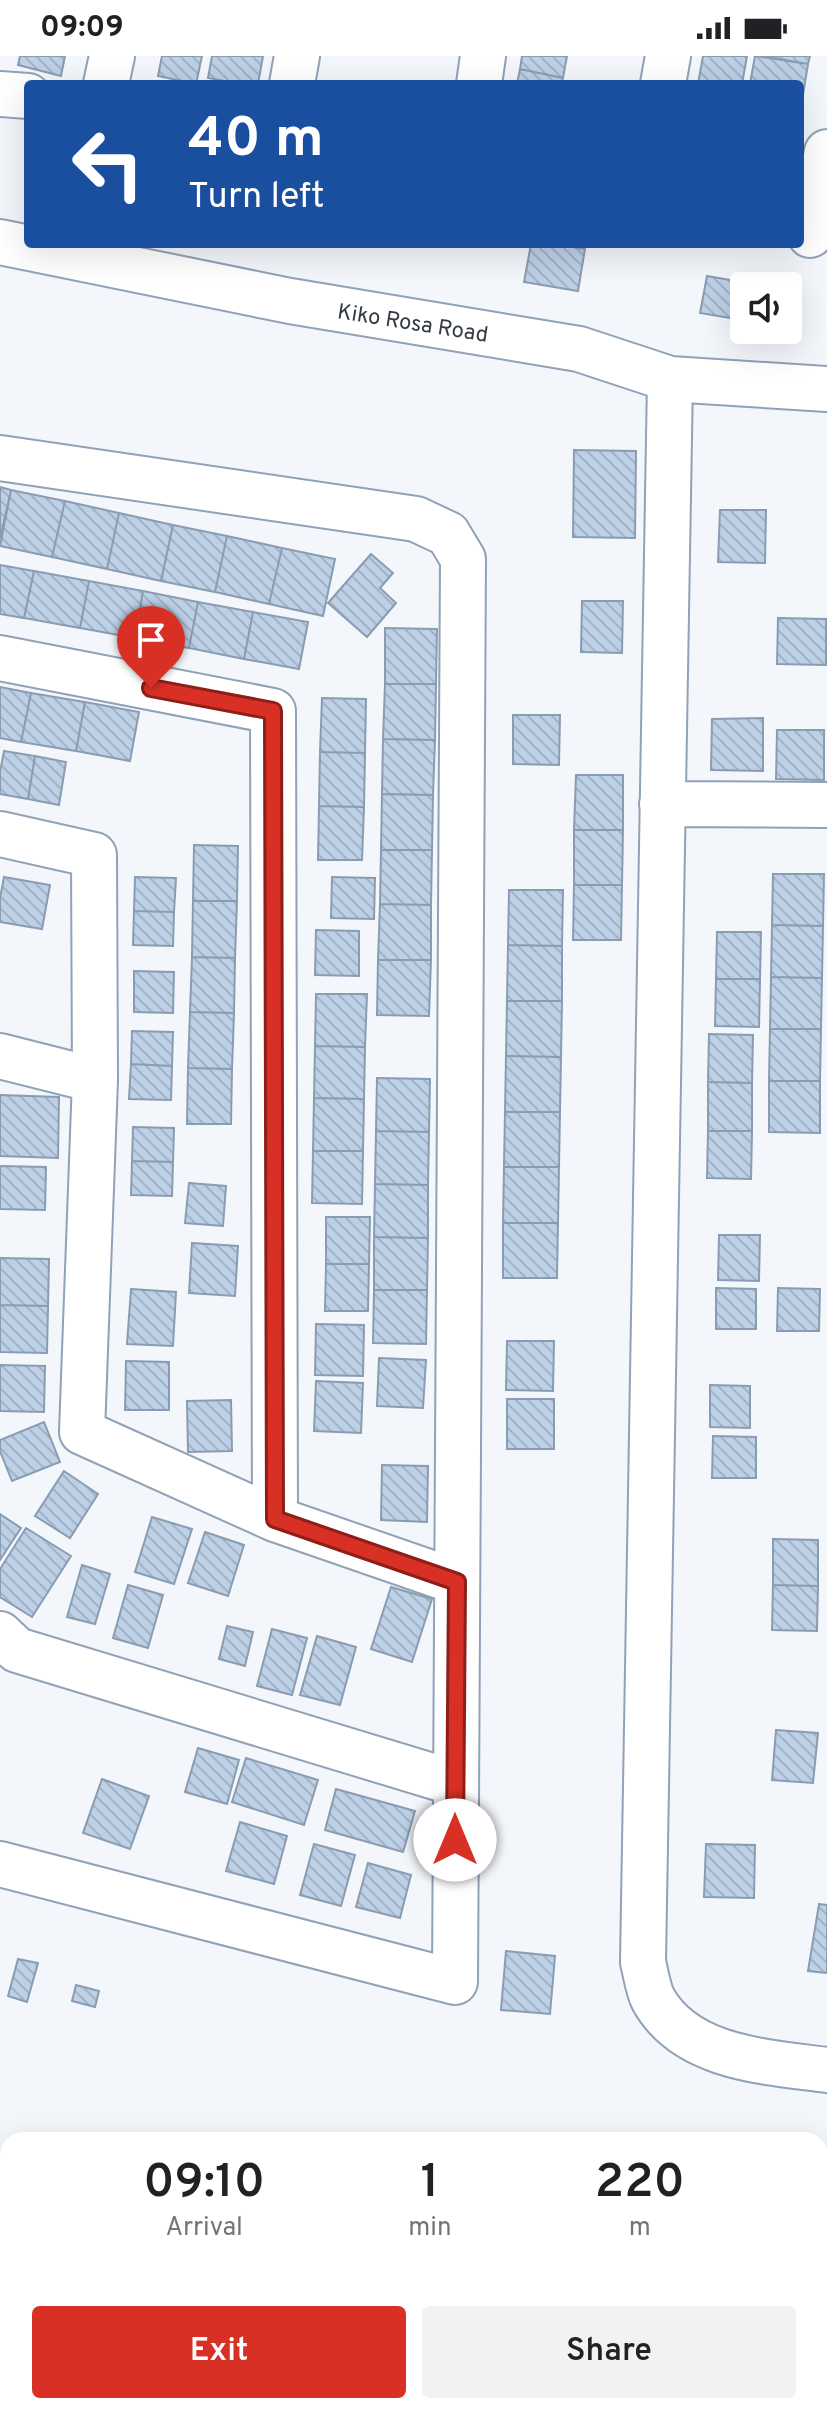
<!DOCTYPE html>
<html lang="en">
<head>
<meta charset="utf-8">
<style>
  :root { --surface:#fff; --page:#f2f2f2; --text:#202124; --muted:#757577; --accent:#d93025 }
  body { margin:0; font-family:Overpass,sans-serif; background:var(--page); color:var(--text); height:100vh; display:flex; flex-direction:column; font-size:30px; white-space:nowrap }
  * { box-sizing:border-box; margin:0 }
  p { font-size:26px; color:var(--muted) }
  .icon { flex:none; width:44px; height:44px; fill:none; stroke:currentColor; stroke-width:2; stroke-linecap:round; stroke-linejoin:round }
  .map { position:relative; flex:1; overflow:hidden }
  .details { position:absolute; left:0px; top:2076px; width:828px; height:282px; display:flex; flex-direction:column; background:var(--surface); border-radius:24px 24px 0 0; box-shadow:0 8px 32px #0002 }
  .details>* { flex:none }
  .banner { position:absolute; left:24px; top:24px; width:780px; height:168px; border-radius:8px; box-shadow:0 8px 32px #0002; background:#1a4fa0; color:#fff; overflow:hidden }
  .tools { position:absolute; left:730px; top:216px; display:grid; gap:16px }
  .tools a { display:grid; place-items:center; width:72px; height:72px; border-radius:8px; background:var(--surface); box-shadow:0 8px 32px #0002; font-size:40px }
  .pin { position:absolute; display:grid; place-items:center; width:68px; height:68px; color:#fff; margin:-82px -34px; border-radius:50% 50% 50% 0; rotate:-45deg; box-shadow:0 0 8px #0007 }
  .pin .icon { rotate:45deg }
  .me { position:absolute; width:88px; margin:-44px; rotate:0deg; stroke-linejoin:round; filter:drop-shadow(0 0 6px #0008) }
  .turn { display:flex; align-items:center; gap:28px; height:168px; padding:0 32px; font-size:36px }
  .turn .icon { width:104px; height:104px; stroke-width:2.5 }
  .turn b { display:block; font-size:56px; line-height:68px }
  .eta { display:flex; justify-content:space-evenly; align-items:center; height:136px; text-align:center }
  .eta b { font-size:48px; font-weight:600; line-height:56px }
  .primary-button { display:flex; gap:16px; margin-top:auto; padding:16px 32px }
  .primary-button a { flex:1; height:92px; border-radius:8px; background:var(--accent); color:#fff; font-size:32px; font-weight:600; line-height:92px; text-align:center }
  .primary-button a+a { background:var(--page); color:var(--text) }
  .status { display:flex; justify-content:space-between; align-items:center; height:56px; padding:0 40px; background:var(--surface); direction:ltr }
  .status svg { height:22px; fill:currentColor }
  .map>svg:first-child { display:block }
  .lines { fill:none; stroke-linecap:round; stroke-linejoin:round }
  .river { stroke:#93acca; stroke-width:76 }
  .building { fill:url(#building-back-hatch); stroke:#8a9cb1; stroke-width:2 }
  .minor-casing { stroke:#90a2b7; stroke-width:48 }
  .minor { stroke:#fff; stroke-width:44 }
  .route-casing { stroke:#8d1f18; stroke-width:20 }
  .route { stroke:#d93025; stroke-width:14 }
  .labels { text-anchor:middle; stroke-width:6; stroke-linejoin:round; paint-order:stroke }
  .street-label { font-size:22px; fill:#333a43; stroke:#fff }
</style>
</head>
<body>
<div class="status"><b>09:09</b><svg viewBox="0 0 49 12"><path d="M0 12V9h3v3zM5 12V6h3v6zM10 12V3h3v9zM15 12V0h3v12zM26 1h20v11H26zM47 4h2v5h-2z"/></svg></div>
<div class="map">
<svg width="827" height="2357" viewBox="0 0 827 2357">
  <defs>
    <pattern id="building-back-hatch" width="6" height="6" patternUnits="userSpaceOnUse" patternTransform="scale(2)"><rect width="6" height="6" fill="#bdd0e6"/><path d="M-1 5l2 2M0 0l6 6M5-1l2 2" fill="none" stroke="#a3b3c6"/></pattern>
  </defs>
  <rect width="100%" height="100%" fill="#f3f7fc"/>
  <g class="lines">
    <path class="river" d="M0,2208l8,3
      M820,2290l7,1"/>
  </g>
  <path class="building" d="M20,0h45l-4,20 -43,-11z
    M162,0h40l-6,28 -38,-8z
    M212,0h51l-5,28h-17l-33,-6z
    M522,0h45l-4,22 -43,-9z
    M703,0h44l-5,28h-44z
    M755,0l53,8 -7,43 -1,-23h-50z
    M763,0h47l-2,8z
    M520,13l43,9 -2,6h-44z
    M531,188h21l33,5 -7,42 -54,-9z
    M707,220l41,7v3h-4l-2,34 -42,-7z
    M574,394l62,1 -1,87 -62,-1z
    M0,431l11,3 -11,49z
    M11,434l54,11 -13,56 -52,-11z
    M65,445l54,12 -12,56 -55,-12z
    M720,454h46l-1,53 -47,-1z
    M119,457l54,12 -12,56 -54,-12z
    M173,469l54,11 -12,56 -54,-11z
    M227,480l55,12 -13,56 -54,-12z
    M282,492l53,11 -12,57 -54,-12z
    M371,498l22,19 -13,15 16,15 -29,34 -39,-34z
    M0,509l34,6 -10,47 -24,-4z
    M34,515l55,10 -9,47 -56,-10z
    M89,525l54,10 -8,47 -55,-10z
    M143,535l55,11 -9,46 -54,-10z
    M582,545h41l-1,52 -41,-1z
    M198,546l55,10 -9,47 -55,-11z
    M253,556l55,10 -9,47 -55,-10z
    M778,562l48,1v46l-49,-1z
    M385,572l52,1 -1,55h-51z
    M385,628h51l-1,56 -52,-1z
    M0,631l31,6 -10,49 -21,-4z
    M31,637l54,9 -9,49 -55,-9z
    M322,642l44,1 -1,54 -45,-1z
    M85,646l54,10 -9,49 -54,-10z
    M513,659h47l-1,50 -46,-1z
    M763,662v53l-52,-1 1,-51z
    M777,674h47v50l-48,-1z
    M383,683l52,1 -2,55 -51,-1z
    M4,695l31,5 -7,43 -28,-5v-22z
    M320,696l45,1 -1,54 -45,-1z
    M35,700l31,6 -7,43 -31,-6z
    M576,719h47v55h-49z
    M382,738l51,1 -1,55h-51z
    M319,750l45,1 -2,53h-44z
    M574,774h49l-1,55h-48z
    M194,789l44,1 -1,55h-44z
    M381,794h51l-1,55 -51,-1z
    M773,818h51l-1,52 -51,-1z
    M4,821l46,8 -8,44 -42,-7v-24z
    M135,821l41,1 -2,34 -40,-1z
    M332,821l43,1 -1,41 -43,-1z
    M574,829h48l-1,55h-48z
    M509,834h54l-1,56 -54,-1z
    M193,845h44l-2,57 -43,-1z
    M380,848l51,1v55h-53z
    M134,855l40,1 -1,34 -40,-1z
    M772,869l51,1 -1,52 -51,-1z
    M316,874l43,1v45l-44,-1z
    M717,876h44l-1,47h-44z
    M508,889l54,1v55h-55z
    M192,901l43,1 -1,55 -44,-1z
    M378,904h53l-2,56 -52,-1z
    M134,915l40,1 -1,41 -39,-1z
    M771,921l51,1 -1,51h-51z
    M716,923h44l-1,48 -44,-1z
    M316,938h51l-2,53 -50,-1z
    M507,945h55l-1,56 -55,-1z
    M190,956l44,1 -2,56 -44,-1z
    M770,973h51l-1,52h-51z
    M132,975l41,1 -1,34 -41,-2z
    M709,978l44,1 -1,48 -44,-1z
    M315,990l50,1 -1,52 -50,-1z
    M506,1000l55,1 -1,55h-55z
    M131,1008l41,2 -1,34 -42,-1z
    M188,1012l44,1 -1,55h-44z
    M377,1022l53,1 -1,53 -53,-1z
    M769,1025h51v52l-51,-1z
    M708,1026l44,1v48h-44z
    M0,1039l59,2 -1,61 -58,-2z
    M314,1042l50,1 -1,52h-50z
    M505,1056h55l-1,55h-55z
    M133,1071l41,1 -1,34 -41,-1z
    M376,1075l53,1 -1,53 -53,-1z
    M708,1075h44l-1,48 -44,-1z
    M313,1095h50l-1,53 -50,-1z
    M132,1105l41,1 -1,34 -41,-1z
    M0,1110l46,1 -1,43 -45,-1z
    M504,1111h55l-1,56h-55z
    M189,1127l37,3 -3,40 -38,-3z
    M375,1128l53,1v53l-54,-1z
    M326,1161h44l-1,47h-43z
    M503,1167h55l-1,55h-54z
    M719,1179h41l-1,46 -41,-1z
    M374,1181l54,1 -1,52h-53z
    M192,1187l46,3 -3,50 -46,-3z
    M0,1202l49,1 -1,47 -48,-1z
    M326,1208h43l-1,47h-43z
    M716,1232l40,1v40h-40z
    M778,1232l42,1 -1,42h-42z
    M131,1233l45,3 -3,54 -46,-2z
    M374,1234h53l-1,54 -53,-1z
    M0,1249l48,1 -1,47 -47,-1z
    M316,1268l48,1 -1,51 -48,-1z
    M507,1285h47l-1,50 -47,-1z
    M379,1302l47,2 -3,48 -46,-2z
    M126,1305l43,1v48h-44z
    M0,1309l45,1 -1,46 -44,-1z
    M316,1325l47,2 -2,50 -47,-2z
    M710,1329l40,1v42l-40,-1z
    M507,1343h47v50h-47z
    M231,1344l1,51 -44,1 -1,-51z
    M44,1366l16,40 -48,19 -12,-30v-11z
    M713,1380l43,1v41h-44z
    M382,1409l46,1 -1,56 -46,-2z
    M64,1415l34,23 -28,44 -35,-22z
    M0,1458l21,14 -21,32z
    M152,1461l40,12 -18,55 -39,-12z
    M26,1472l45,28 -39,61 -32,-20v-28z
    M205,1476l39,13 -16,51 -40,-13z
    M773,1483l45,1v46l-45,-1z
    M82,1509l28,9 -15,50 -28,-7z
    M128,1529l35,10 -15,53 -35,-10z
    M773,1529l45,1 -1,45 -45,-1z
    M391,1531l41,12 -20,63 -41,-13z
    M227,1570l26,6 -8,34 -26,-7z
    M272,1573l35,9 -15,57 -35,-9z
    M317,1580l39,11 -16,58 -40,-10z
    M776,1674l42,3 -5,50 -41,-3z
    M198,1692l41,12 -12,44 -42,-12z
    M246,1702l72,22 -14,45 -72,-23z
    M102,1723l47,17 -19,53 -47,-16z
    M336,1733l79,22 -12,41 -78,-22z
    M240,1766l47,14 -13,48 -48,-13z
    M314,1788l41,11 -14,51 -41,-11z
    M706,1788l49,1 -1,53 -50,-1z
    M368,1807l43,12 -11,43 -44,-11z
    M819,1848l8,1v68l-19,-2z
    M506,1895l49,5 -5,58 -49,-4z
    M18,1903l20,4 -11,39 -19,-6z
    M76,1929l23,6 -4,16 -23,-6z"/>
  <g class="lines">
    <g class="minor-casing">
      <path id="minor" d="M106,28l6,-28
        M292,28l5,-28
        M479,28l4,-28
        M663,28l5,-28
        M0,38l28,2
        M810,179l17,-83
        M0,186l290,59 289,48 91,30 157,10
        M670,323l-27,1583c3,12 5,27 10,37 33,60 115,63 174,71
        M0,402l416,61 32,15 15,25 -8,1423 -455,-118
        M0,602l273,53 2,808
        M662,748l165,1
        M0,778l94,21 1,225 -13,352 193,87 182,63
        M0,1000l95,24
        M0,1578l17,16 438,133
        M13,2350l33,7"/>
    </g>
    <use href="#minor" class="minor"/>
  </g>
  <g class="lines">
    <g class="route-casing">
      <path id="route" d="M151,632l122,23 2,808 182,63 -2,258"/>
    </g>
    <use href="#route" class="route"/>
  </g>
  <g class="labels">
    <g class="street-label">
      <text transform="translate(413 266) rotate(9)" y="8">Kiko Rosa Road</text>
    </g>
  </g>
</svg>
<div class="tools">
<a><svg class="icon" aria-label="sound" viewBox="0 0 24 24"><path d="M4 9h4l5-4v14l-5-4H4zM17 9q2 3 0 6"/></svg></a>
</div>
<div class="pin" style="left:151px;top:632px;background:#d93025"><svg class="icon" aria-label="arrive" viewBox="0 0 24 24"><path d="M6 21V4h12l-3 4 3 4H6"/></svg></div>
<svg class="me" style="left:455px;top:1784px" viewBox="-20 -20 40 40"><circle r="19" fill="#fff"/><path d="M0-13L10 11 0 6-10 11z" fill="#d93025"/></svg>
<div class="banner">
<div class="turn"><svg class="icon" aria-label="left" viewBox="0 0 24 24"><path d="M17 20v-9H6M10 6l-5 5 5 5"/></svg><div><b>40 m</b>Turn left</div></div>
</div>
<section class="details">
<div class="eta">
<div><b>09:10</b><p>Arrival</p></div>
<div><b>1</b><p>min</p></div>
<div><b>220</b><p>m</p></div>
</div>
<div class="primary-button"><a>Exit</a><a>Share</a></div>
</section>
</div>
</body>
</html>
